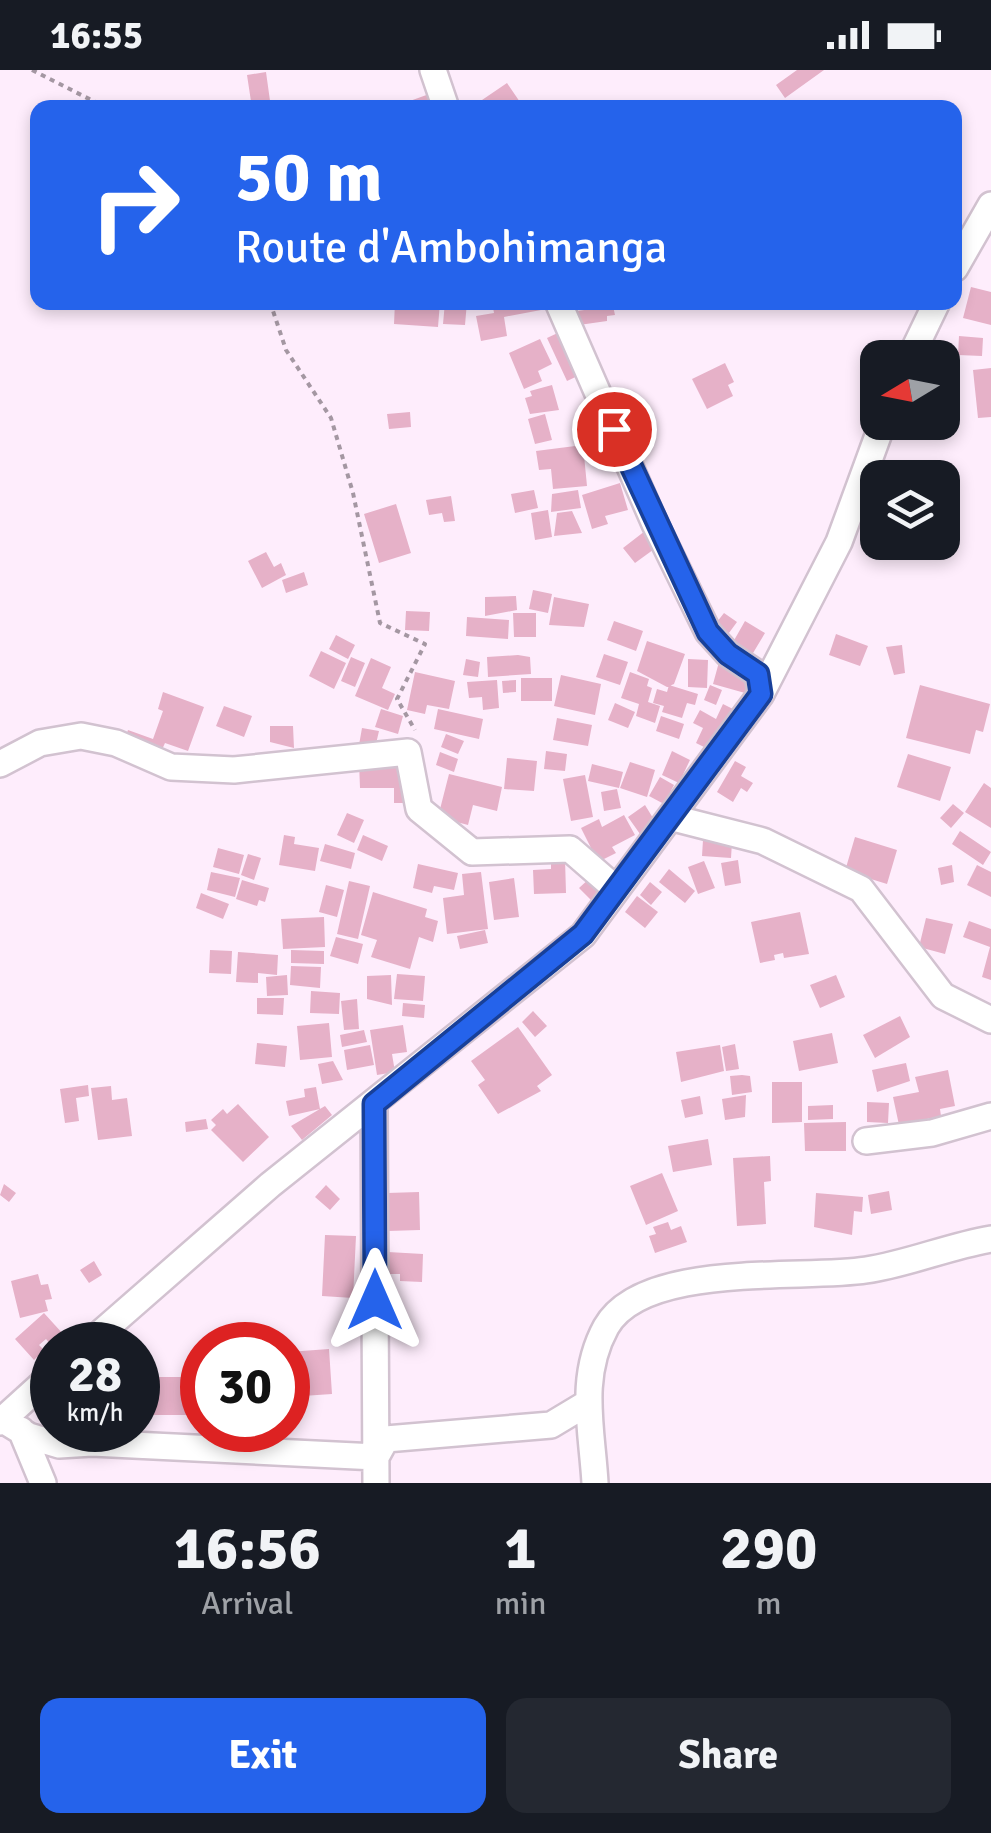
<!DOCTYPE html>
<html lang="en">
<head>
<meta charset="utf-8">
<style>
  :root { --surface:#171b24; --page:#242831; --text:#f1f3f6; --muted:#9ea1a6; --accent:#2563eb }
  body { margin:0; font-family:Signika,sans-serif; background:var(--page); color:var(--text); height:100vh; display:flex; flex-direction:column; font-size:38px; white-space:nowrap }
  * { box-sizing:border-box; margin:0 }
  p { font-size:32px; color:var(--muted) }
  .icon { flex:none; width:55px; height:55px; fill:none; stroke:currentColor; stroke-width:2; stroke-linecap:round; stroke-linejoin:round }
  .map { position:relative; height:1413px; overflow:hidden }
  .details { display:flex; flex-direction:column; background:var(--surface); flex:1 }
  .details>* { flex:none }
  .banner { position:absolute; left:30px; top:30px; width:932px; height:210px; border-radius:20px; box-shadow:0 5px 15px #0003; background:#2563eb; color:#fff; overflow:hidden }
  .needle { width:65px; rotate:260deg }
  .buttons { position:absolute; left:860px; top:270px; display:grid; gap:20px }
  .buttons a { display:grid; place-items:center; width:100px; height:100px; border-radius:20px; background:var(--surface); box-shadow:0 5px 15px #0003; font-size:50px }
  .speed { position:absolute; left:30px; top:1252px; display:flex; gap:20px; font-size:50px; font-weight:700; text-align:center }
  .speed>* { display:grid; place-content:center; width:130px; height:130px; border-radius:50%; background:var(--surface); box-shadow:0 5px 15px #0003; line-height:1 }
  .speed small { font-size:25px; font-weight:400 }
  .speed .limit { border:15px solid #d22; background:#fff; color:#111 }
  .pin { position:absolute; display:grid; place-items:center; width:85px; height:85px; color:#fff; margin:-42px; border:5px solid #fff; border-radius:50%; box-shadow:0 2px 10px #0007 }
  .me { position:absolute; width:110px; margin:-55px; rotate:0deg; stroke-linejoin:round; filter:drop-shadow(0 0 8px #0008) }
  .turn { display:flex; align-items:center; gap:35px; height:210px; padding:0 40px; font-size:45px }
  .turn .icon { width:130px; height:130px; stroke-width:2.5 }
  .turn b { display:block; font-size:70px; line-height:85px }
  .eta { display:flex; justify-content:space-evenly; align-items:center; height:170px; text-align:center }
  .eta b { font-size:60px; font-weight:700; line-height:70px }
  .primary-button { display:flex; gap:20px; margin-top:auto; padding:20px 40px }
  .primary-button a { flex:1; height:115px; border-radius:20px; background:var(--accent); color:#fff; font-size:40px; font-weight:700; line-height:115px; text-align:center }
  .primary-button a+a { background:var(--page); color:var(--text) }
  .status { display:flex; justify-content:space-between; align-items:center; height:70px; padding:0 50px; background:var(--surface); direction:ltr }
  .status svg { height:28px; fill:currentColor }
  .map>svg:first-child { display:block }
  .building { fill:#e6b1c8 }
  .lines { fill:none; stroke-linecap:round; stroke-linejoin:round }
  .minor-casing { stroke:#d2c2d0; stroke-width:30 }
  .path { stroke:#a497a2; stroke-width:4; stroke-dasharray:5 5; stroke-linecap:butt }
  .minor { stroke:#fff; stroke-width:25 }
  .route-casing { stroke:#184099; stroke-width:25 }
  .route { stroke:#2563eb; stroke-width:18 }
</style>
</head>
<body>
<div class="status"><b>16:55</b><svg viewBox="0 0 49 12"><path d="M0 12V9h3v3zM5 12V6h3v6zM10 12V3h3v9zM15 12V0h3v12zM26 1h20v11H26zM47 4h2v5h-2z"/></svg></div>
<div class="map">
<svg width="991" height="1413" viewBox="0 0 991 1413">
  <rect width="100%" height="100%" fill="#feedfc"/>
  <path class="building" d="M797,0h27l-39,28 -9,-13z
    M266,2l5,36h-19l-5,-33z
    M507,13l15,22 -35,3 -5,-8z
    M432,23l5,15h-28l-2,-6z
    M971,217l20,5v33l-28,-7z
    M395,232h45l-2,25 -44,-3z
    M445,232h22l-2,23 -22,-1z
    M492,232h48l1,8 -37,7 3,19 -26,5 -5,-25 18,-3z
    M613,236l2,9 -8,1v5l-28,4 -2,-14z
    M564,260l20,43 -17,8 -20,-43z
    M959,266l24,2 -1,18 -24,-1z
    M540,269l12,25 -14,7 4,10 -18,8 -15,-36z
    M725,293l9,19 -6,3 5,11 -26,13 -15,-30z
    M991,298v49l-13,1 -5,-48z
    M552,315l7,25 -29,4 -5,-16 7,-2 -2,-5z
    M410,342l1,15 -22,2 -2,-15z
    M545,344l7,26 -17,4 -7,-25z
    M583,375l4,41 -34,3 -2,-20 -12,1 -3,-19z
    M620,413l8,27 -23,6 3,8 -16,5 -10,-34z
    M534,420l4,18 -23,5 -4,-19z
    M578,420l3,18 -30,4 1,-18z
    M451,426l4,25 -11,1 -2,-9 -13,2 -3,-15z
    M396,434l15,49 -32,10 -15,-49z
    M548,440l4,27 -17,3 -4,-27z
    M572,441l10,22 -28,3 3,-23z
    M645,461l12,16 -22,16 -12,-15z
    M266,482l8,15 7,-4 5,12 -24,13 -14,-27z
    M304,502l4,13 -22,8 -4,-13z
    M533,520l19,4 -4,19 -19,-4z
    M516,526l1,14 -32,6v-19z
    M554,527l35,7 -5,23 -35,-2z
    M406,541l24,1 -1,19 -24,-1z
    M513,543h23v24h-22z
    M724,543l13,9 -11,15 -13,-10z
    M467,547l42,3 -1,19 -42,-3z
    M614,551l29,10 -7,20 -29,-11z
    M745,551l20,12 -18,30 -19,-12z
    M836,564l32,12 -8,20 -31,-11z
    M336,565l19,10 -7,14 -19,-10z
    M647,571l38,13 -11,30 -7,3 -30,-16z
    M902,575l3,28 -11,2 -8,-28z
    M321,581l25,12 -12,26 -25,-13z
    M604,584l24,8 -8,23 -24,-8z
    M518,585l12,2 1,17 -43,3 -1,-20z
    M351,587l14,6 -10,24 -14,-6z
    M371,588l20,9 -9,21 13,6 -7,16 -33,-14z
    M466,589l14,3 -2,15 -15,-2z
    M688,589l20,1 -1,28 -19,-1z
    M719,592l32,9 -6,22 -32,-9z
    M415,602l40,9 -6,28 -22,-4 -2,9 -18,-4z
    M630,602l19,7 -2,7 5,2 -4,14 12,4 -5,17 -19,-7 3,-12 -18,-6z
    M561,605l40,9 -6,31 -41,-9z
    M521,608h31v23h-31z
    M497,610l2,28 -16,2 -1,-13 -13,1 -2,-16z
    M516,610v12l-13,1 -1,-12z
    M669,615l29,9 -3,11 -8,-2 -5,15 -20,-6 2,-6 -11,-3 4,-14 10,3z
    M710,615l12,5 -6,15 -12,-5z
    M920,615l70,19 -7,28 -7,-2 -6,24 -64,-16z
    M163,622l41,15 -16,44 -23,-8 -5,11 -36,-13 4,-11 25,9 10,-28 -5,-2z
    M615,633l20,9 -7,16 -20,-8z
    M723,634l12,6 -25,40 -14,-7 7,-15 -10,-5 7,-13 16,9z
    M224,636l28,10 -8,21 -28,-11z
    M381,639l22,7 -5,18 -23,-7z
    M438,639l45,10 -4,20 -45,-10z
    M661,646l23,8 -5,15 -23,-8z
    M557,648l35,7 -4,21 -35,-6z
    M270,656h23l1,22 -24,-6z
    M362,658l17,3 -4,17 -16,-3z
    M446,664l18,7 -6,13 -17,-7z
    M546,681l21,3 -2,17 -21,-2z
    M672,681l18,9 -11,23 -17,-8z
    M440,682l18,7 -4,13 -18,-7z
    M908,684l43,13 -11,34 -43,-14z
    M507,688l30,3 -3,30 -30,-2z
    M398,691v14h12v28h-16v-15h-34l-1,-26z
    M735,691l11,6 -5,9 12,7 -6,9 -6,-4 -8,14 -16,-10z
    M630,692l25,8 -8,27 -27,-9z
    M592,694l31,8 -4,16 -31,-7z
    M449,704l53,13 -5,24 -24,-6 -5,20 -30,-8z
    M585,705l8,42 -22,4 -8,-42z
    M660,707l14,8 -10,19 -15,-8z
    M984,713l7,5v40l-26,-16z
    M617,719l4,19 -17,3 -3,-19z
    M953,734l11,9 -13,15 -11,-10z
    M645,735l11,18 -16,11 -12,-17z
    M347,743l17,7 -10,23 -17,-8z
    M624,745l11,20 -23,12 4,6 -18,9 -17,-34 18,-9 3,8z
    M960,761l31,21 -8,13 -31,-21z
    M284,765l11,2 -1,7 25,4 -4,23 -36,-6z
    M363,765l25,11 -6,15 -25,-11z
    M855,767l42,13 -10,34 -42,-13z
    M703,770l29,2 -1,16 -29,-2z
    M325,774l30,9 -4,16 -31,-8z
    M218,778l26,7 -5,19 -26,-7z
    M248,784l13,4 -7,22 -13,-5z
    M551,789h14l1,34 -32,1 -1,-24 18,-1z
    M738,790l3,23 -16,3 -4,-23z
    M704,791l11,27 -17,6 -10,-27z
    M418,794l40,9 -4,17 -20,-4 -2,7 -19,-5z
    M952,795l2,17 -13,3 -3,-17z
    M977,795l14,7v25l-24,-12z
    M669,799l26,22 -10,12 -26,-21z
    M211,802l29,6 -5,19 -28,-7z
    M481,802l7,57 -41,5 -4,-36 21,-3 -2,-21z
    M514,808l5,39 -25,3 -5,-38z
    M590,808l12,13 -11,9 -12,-12z
    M242,810l27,8 -4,14 -6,-2 -2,6 -21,-7z
    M349,811l21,5 -12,53 -21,-5z
    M650,812l12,10 -11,13 -11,-10z
    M326,815l18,5 -7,27 -18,-5z
    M373,822l54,17 -2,8 13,4 -5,21 -14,-5 -9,32 -39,-12 6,-17 -16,-5z
    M201,823l28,11 -6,15 -27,-11z
    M637,826l21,16 -13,16 -20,-16z
    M800,842l9,42 -25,4 -1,-5 -9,2 1,5 -15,3 -9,-41z
    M324,847l1,30 -42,2 -2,-30z
    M926,848l27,6 -8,30 -26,-7z
    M969,851l22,8v51l-9,-3 8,-30 -27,-10z
    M485,860l3,13 -28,6 -3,-13z
    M336,867l27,7 -5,20 -28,-8z
    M210,880l22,1 -1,23 -22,-1z
    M291,880l33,1v13l-33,-1z
    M238,882l40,3 -1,20 -19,-2v10l-22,-1z
    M291,896l30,1 -1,21 -30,-3z
    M397,904l28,2 -2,25 -29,-2z
    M287,905l1,20 -21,1 -1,-19z
    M391,905l1,30 -25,-6v-23z
    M836,905l9,22 -25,11 -10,-23z
    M311,921l29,2 -1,21 -29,-1z
    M257,928h27l-1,17 -26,-1z
    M357,929l2,30 -15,1 -3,-29z
    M403,933l22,2 -1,13 -22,-2z
    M533,941l14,15 -12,11 -13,-15z
    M900,946l10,21 -35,21 -12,-23z
    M329,953l3,34 -32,3 -3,-34z
    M403,955l4,27 -15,2 3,18 -18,3 -7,-45z
    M518,957l34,48 -15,11 4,5 -43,23 -20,-29 7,-5 -14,-19z
    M364,960l3,12 -25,5 -2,-12z
    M832,963l6,30 -39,8 -6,-30z
    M257,973l30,3 -2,21 -30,-3z
    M735,974l4,25 -13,2 -4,-24z
    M370,975l4,20 -27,5 -3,-20z
    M720,975l4,26 -43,11 -5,-30z
    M333,991l10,19 -21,4 -4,-20z
    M906,993l4,18 -33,11 -5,-22z
    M948,1000l7,36 -15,3 1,7 -42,9 -6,-28 26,-5 -4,-15z
    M742,1005l8,1 2,16 -20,3 -2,-19z
    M772,1012h30v40l-30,1z
    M88,1015l1,11 -13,2 3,23 -14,2 -5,-34z
    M111,1016l1,14 15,-2 5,38 -34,4 -7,-52z
    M316,1017l4,22 -31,7 -3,-15 19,-4 -1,-8z
    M746,1025l-1,22 -20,3 -3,-21z
    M700,1026l3,18 -18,4 -4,-18z
    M867,1032l22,1 -1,20 -21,-1z
    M238,1034l31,33 -26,25 -32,-32 5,-5 -5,-5 12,-11 4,5z
    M833,1035v14l-25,1v-14z
    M325,1036l7,9 -30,25 -11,-14z
    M206,1049l2,10 -22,3 -1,-10z
    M846,1052v29h-41l-1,-28z
    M708,1069l4,26 -39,7 -5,-26z
    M770,1086l1,25 -7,1 2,42 -29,2 -4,-68z
    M662,1103l16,38 -32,14 -16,-39z
    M4,1114l12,9 -7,9 -9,-7z
    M326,1115l14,14 -10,11 -15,-13z
    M889,1121l3,19 -21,4 -3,-19z
    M419,1122l1,38 -32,1 -1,-38z
    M816,1123l47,4 -1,15 -8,-1 -2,24 -38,-8z
    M668,1152l3,8 10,-4 6,16 -32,11 -6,-17 7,-2 -3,-7z
    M325,1165l31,1 -3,62 -31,-2z
    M388,1182l35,2 -1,28 -22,-1v-7h-12z
    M94,1191l8,14 -13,8 -9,-13z
    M38,1204l3,11 7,-1 4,15 -7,1 3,11 -28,7 -9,-37z
    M44,1243l19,21 -12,11 -5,-6 -7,6 5,5 -10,10 -19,-21z
    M329,1279l3,45 -44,3v-45z
    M138,1307h64v38h-64z"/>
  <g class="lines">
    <g class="minor-casing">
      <path id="minor" d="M433,0l13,38
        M955,198l36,-63
        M558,232l97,222 53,108 20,22 30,20 3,20
        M910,288l27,-56
        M0,694l40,-21 41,-7 35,7 55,24 63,3 174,-18 11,57 53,43 98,-3 46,40
        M673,748l90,23 98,48 82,107 48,24
        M374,1034l2,379
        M866,1071l66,-8 59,-17
        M87,1275l183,-160 313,-250 178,-241 78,-152 44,-120
        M0,1348l29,18 30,9 33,-2 284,14 10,-18 165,-14 35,-21
        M0,1352l52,-47
        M21,1360l22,53
        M595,1413c-3,-54 -17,-105 11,-156 37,-66 196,-47 260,-57 42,-6 83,-24 125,-31"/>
    </g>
    <path class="path" d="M32,0l75,38
      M270,232l16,48 45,68 22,75 27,130 45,21 -28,55 18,31"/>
    <use href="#minor" class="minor"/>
  </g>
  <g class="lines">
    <g class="route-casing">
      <path id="route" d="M375,1230l-1,-196 209,-170 178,-240 -3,-20 -30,-20 -20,-22 -94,-203"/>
    </g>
    <use href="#route" class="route"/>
  </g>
</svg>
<div class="buttons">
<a><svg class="needle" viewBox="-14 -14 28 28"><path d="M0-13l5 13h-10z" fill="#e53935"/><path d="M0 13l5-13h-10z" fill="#9ea1a6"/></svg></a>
<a><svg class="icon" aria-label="layers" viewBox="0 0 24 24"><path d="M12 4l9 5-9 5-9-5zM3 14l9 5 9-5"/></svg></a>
</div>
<div class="speed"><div>28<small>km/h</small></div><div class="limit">30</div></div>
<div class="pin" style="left:614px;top:359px;background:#d93025"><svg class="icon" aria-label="arrive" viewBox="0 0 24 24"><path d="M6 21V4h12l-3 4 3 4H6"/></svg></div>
<svg class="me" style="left:375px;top:1230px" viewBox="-20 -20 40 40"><path d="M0-17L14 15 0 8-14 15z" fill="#2563eb" stroke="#fff" stroke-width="4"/></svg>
<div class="banner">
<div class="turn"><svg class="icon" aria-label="right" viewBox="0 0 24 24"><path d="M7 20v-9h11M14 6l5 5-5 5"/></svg><div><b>50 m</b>Route d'Ambohimanga</div></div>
</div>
</div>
<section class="details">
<div class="eta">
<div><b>16:56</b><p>Arrival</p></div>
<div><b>1</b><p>min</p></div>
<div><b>290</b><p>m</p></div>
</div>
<div class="primary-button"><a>Exit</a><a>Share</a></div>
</section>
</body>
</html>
